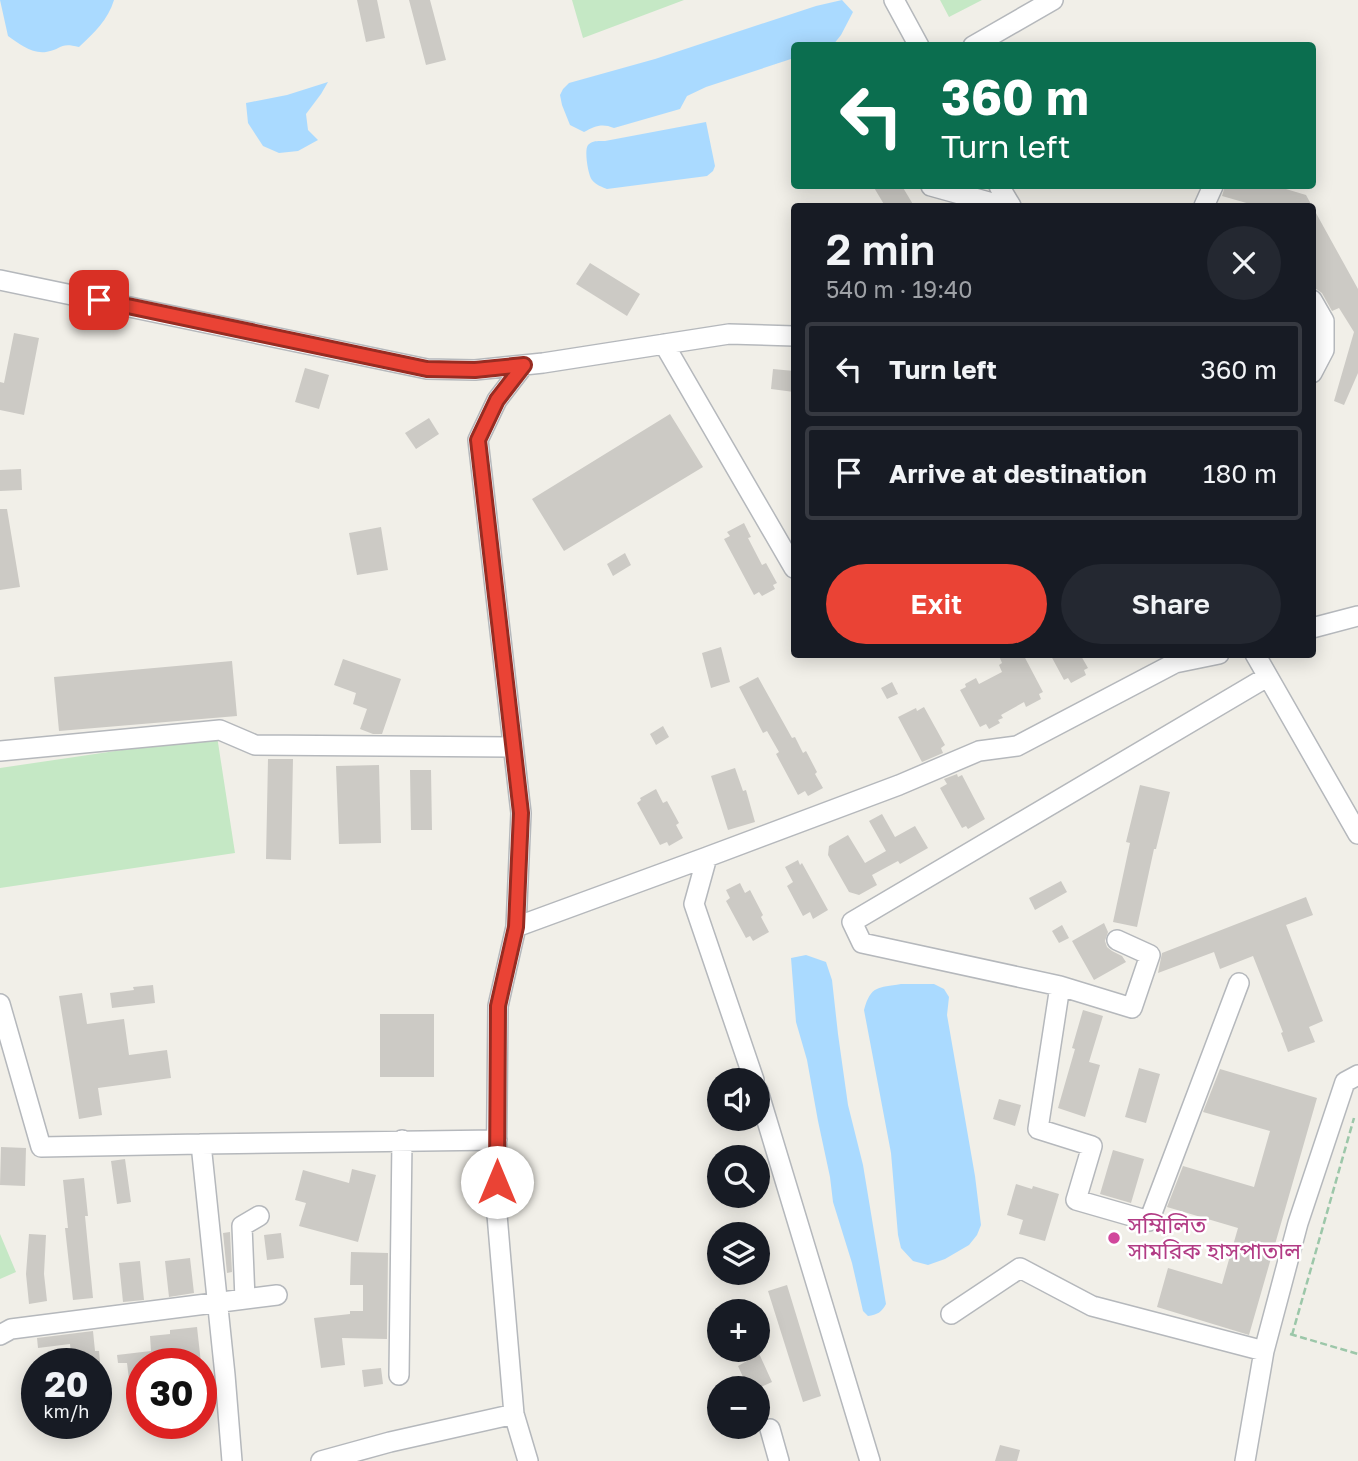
<!DOCTYPE html>
<html lang="en">
<head>
<meta charset="utf-8">
<style>
  :root { --surface:#171b24; --page:#242831; --text:#f1f3f6; --muted:#9ea1a6; --line:#363941; --accent:#ea4335 }
  body { margin:0; font-family:"Golos Text","Noto Sans Bengali",sans-serif; background:var(--page); color:var(--text); height:100vh; display:flex; flex-direction:column; font-size:26px; white-space:nowrap }
  * { box-sizing:border-box; margin:0 }
  p { font-size:23px; color:var(--muted) }
  .icon { flex:none; width:38px; height:38px; fill:none; stroke:currentColor; stroke-width:2; stroke-linecap:round; stroke-linejoin:round }
  .map { position:relative; flex:1; overflow:hidden }
  .drawer { position:absolute; left:791px; top:203px; width:525px; height:455px; display:flex; flex-direction:column; background:var(--surface); border-radius:7px; box-shadow:0 4px 18px #0003 }
  .drawer>* { flex:none }
  .top-card { position:absolute; left:791px; top:42px; width:525px; height:147px; border-radius:7px; box-shadow:0 4px 18px #0003; background:#0b6e4f; color:#fff; overflow:hidden }
  .tools { position:absolute; left:707px; top:1068px; display:grid; gap:14px }
  .tools a { display:grid; place-items:center; width:63px; height:63px; border-radius:50%; background:var(--surface); box-shadow:0 4px 18px #0003; font-size:35px }
  .speed { position:absolute; left:21px; top:1348px; display:flex; gap:14px; font-size:35px; font-weight:700; text-align:center }
  .speed>* { display:grid; place-content:center; width:91px; height:91px; border-radius:50%; background:var(--surface); box-shadow:0 4px 18px #0003; line-height:1 }
  .speed small { font-size:18px; font-weight:400 }
  .speed .limit { border:10px solid #d22; background:#fff; color:#111 }
  .pin { position:absolute; display:grid; place-items:center; width:60px; height:60px; color:#fff; margin:-30px; border-radius:14px; box-shadow:0 4px 10px #0006 }
  .me { position:absolute; width:77px; margin:-38px; rotate:0deg; stroke-linejoin:round; filter:drop-shadow(0 0 5px #0008) }
  .turn { display:flex; align-items:center; gap:24px; height:147px; padding:0 35px; font-size:32px }
  .turn .icon { width:91px; height:91px; stroke-width:2.5 }
  .turn b { display:block; font-size:49px; line-height:60px }
  .round { display:grid; place-items:center; flex:none; width:74px; height:74px; border-radius:37px; background:var(--page) }
  .overview { display:flex; align-items:center; justify-content:space-between; height:119px; padding:0 35px }
  h1 { font-size:42px; font-weight:600; line-height:52px }
  .cta { display:flex; gap:14px; margin-top:auto; padding:14px 35px }
  .cta a { flex:1; height:80px; border-radius:42px; background:var(--accent); color:#fff; font-size:28px; font-weight:600; line-height:80px; text-align:center }
  .cta a+a { background:var(--page); color:var(--text) }
  ul { padding:0; list-style:none }
  li { display:flex; align-items:center; gap:21px; height:94px; margin:0 14px 10px; padding:0 21px; border:4px solid var(--line); border-radius:7px }
  li div { flex:1 }
  li b { display:block; font-size:26px }
  li em { font-style:normal }
  .map>svg:first-child { display:block }
  .green { fill:#c5e8c5 }
  .water { fill:#aadaff }
  .building { fill:#cccac5 }
  .lines { fill:none; stroke-linecap:round; stroke-linejoin:round }
  .minor-casing { stroke:#b5b8bc; stroke-width:22 }
  .path { stroke:#9cc7a9; stroke-width:2.5; stroke-dasharray:7 3.5; stroke-linecap:butt }
  .minor { stroke:#fff; stroke-width:19 }
  .route-casing { stroke:#982c22; stroke-width:18 }
  .route { stroke:#ea4335; stroke-width:12 }
  .hotel-dot { fill:#d1479c; stroke:#fff; stroke-width:2.5 }
  .labels { text-anchor:middle; stroke-width:5; stroke-linejoin:round; paint-order:stroke }
  .hotel-label { font-size:23px; fill:#b23c85; stroke:#fff; text-anchor:start }
</style>
</head>
<body>
<div class="map">
<svg width="1358" height="1461" viewBox="0 0 1358 1461">
  <rect width="100%" height="100%" fill="#f1efe8"/>
  <path class="green" d="M572,0h112l-101,38z
    M940,0h42l-33,17z
    M217,736l18,117 -235,35v-120z
    M0,1234l16,38 -16,7z"/>
  <path class="water" d="M0,0h114c-6,20 -20,33 -35,47 -20,-5 -16,2 -33,5 -14,2 -27,-8 -38,-16z
    M842,0l11,12 -12,23 -8,10 -39,1v12l-88,29 -19,9 -7,13 -66,19c-12,-5 -19,-2 -30,4l-14,-7 -8,-20 -2,-10 3,-6 6,-6 86,-24 161,-53z
    M328,82l-7,12 -15,20 2,16 10,10 -20,11 -19,2 -16,-7 -15,-23 -2,-20 41,-8z
    M706,122l9,44 -2,5 -6,5 -100,13c-5,-2 -11,-4 -15,-9 -4,-5 -8,-30 -4,-35 4,-5 12,-4 17,-4z
    M806,955l20,7 6,18 6,54 10,71 15,60 23,139c-4,8 -9,11 -18,12l-5,-5 -11,-48 -19,-61 -3,-25 -12,-56 -11,-61 -11,-38 -5,-64z
    M901,984h33l10,5 5,8 -2,18 28,161 6,49 -4,10 -8,10 -24,14 -17,6 -15,-4 -12,-13 -3,-13 -7,-82 -27,-143c7,-25 14,-22 37,-26z"/>
  <path class="building" d="M357,0h20l8,38 -19,4z
    M409,0h21l16,60 -20,5z
    M873,186h29l12,20h-29z
    M1225,186h51l30,9 52,94v84l-14,32 -10,-4 20,-69 -15,-24 -7,3 -10,-18 -10,-7v-80h-55l-35,-10z
    M590,263l50,31 -13,22 -51,-32z
    M14,333l25,5 -15,77 -24,-5v-28l4,1z
    M305,368l24,7 -10,34 -24,-7z
    M773,369l21,2v21l-23,-3z
    M670,414l33,53 -139,84 -32,-52z
    M429,418l10,16 -23,15 -11,-16z
    M21,469l1,21 -22,1v-21z
    M0,509h7l13,78 -20,3z
    M744,523l7,14 -3,1 14,27 4,-2 11,20 -4,2 2,4 -13,7 -3,-4 -5,3 -30,-56 6,-3 -3,-4z
    M381,527l7,43 -31,5 -8,-42z
    M625,553l6,12 -18,11 -6,-12z
    M721,647l9,35 -19,6 -9,-35z
    M1007,654h16l20,38 -4,2 2,5 -15,8 -2,-5 -23,13 2,3 -5,2 2,3 -11,6 -3,-5 -6,3 -20,-37 6,-3 -1,-3 11,-6 3,6 23,-12 -3,-7 3,-2 -2,-5z
    M1050,654h30l8,14 -4,2 2,5 -15,8 -3,-5 -4,2z
    M343,659l58,20 -19,55h-9l-13,-5 7,-20 -14,-5 3,-11 -22,-8z
    M232,661l5,55 -178,15 -5,-54z
    M758,677l34,61 3,-1 8,16 3,-2 11,21 -2,2 8,14 -15,8 -3,-5 -7,4 -22,-41 3,-2 -12,-21 -4,2 -24,-46z
    M892,682l6,12 -11,5 -6,-11z
    M924,707l21,38 -4,3 2,5 -21,9 -24,-45 18,-9 1,3z
    M663,726l6,11 -13,8 -6,-11z
    M268,759h25l-2,101 -25,-1z
    M379,765l2,78 -42,1 -3,-78z
    M735,768l8,23 3,-1 9,32 -27,8 -17,-54z
    M410,770h21l1,60h-21z
    M957,774l1,3 4,-2 23,44 -17,10 -2,-3 -4,2 -22,-40 7,-4 -3,-5z
    M1140,785l30,7 -14,57h-2l-17,78 -24,-5 17,-79 -4,-1z
    M656,789l7,14 4,-2 12,22 -3,2 7,13 -14,8 -2,-4 -7,3 -23,-42 4,-3 -1,-2z
    M882,814l13,23 20,-11 13,22 -28,16 -2,-3 -26,14 5,10 -18,10 -10,-3 -21,-37 1,-9 19,-11 17,28 21,-12 -17,-30z
    M798,860l2,5 2,-2 26,47 -15,9 -3,-7 -7,4 -16,-30 6,-4 -8,-15z
    M1061,881l6,11 -32,18 -6,-12z
    M740,883l5,10 5,-3 13,25 -2,2 8,15 -16,9 -3,-5 -4,2 -20,-37 4,-3 -4,-8z
    M1306,897l7,18 -27,10 37,96 -14,6 6,15 -27,10 -7,-19 2,-1 -30,-76 -33,13 -6,-17 -56,21 4,-20z
    M1104,923l4,9 -3,9 2,6 5,4 10,5 4,6 -32,18 -22,-39z
    M1062,925l7,13 -10,5 -7,-12z
    M153,985l2,18 -43,5 -2,-15 24,-3 -1,-3z
    M82,993l5,31 37,-5 5,36 38,-5 4,28 -73,10 4,27 -23,4 -20,-123z
    M1083,1010l20,6 -14,46 11,3 -15,52 -27,-9 17,-59 -3,-1z
    M380,1014h54v63h-54z
    M1139,1068l21,6 -14,49 -21,-6z
    M1220,1069l97,29 -68,237 -92,-28 11,-39 54,16 16,-56 -71,-21 16,-41 71,21 16,-56 -67,-19z
    M999,1099l22,6 -6,21 -22,-7z
    M1,1147l25,1 -1,38 -25,-1z
    M1113,1150l31,9 -13,44 -31,-9z
    M125,1159l6,43 -14,2 -6,-43z
    M352,1169l24,6 -18,67 -59,-16 7,-23 -11,-3 8,-30 46,13z
    M84,1178l4,38h-3l8,82 -20,2 -8,-72h3l-5,-48z
    M1016,1184l16,5 1,-3 26,8 -14,47 -26,-7 4,-14 -16,-5z
    M230,1232l2,40 -5,1 -4,-40z
    M281,1233l3,25 -17,2 -3,-25z
    M29,1234l17,1 -2,39 3,27 -18,3 -3,-30z
    M351,1252l37,1 -1,86 -45,-1 3,27 -24,3 -7,-50 36,-4v-3h13v-26h-13z
    M190,1258l4,35 -25,4 -4,-36z
    M140,1261l4,39 -21,2 -4,-39z
    M787,1285l34,111 -18,6 -35,-111z
    M197,1327l4,36h-59v23l-12,1 -3,-24h-9l-1,-8 34,-4 -1,-15 20,-2v-4z
    M93,1331l2,20h4l1,12h-36v-8l7,-1 -1,-10 -32,4 -1,-10z
    M742,1349h15l15,33 -13,6h-11l-10,-22 9,-5z
    M381,1368l2,16 -19,3 -2,-17z
    M1000,1445l20,5 -3,11h-22z"/>
  <g class="lines">
    <g class="minor-casing">
      <path id="minor" d="M894,0l25,46
        M973,46l80,-46
        M931,186l72,20
        M999,186l12,20
        M1204,206l9,-20
        M0,280l427,89 48,1 68,-7 186,-29 65,2
        M1312,300l12,21v29l-12,23
        M664,344l130,224
        M524,365l-27,35 -19,40 43,373 -5,114 -18,79 -2,197 18,211 14,47
        M1312,628l46,-12
        M1255,654l103,180
        M0,751l220,-21 35,15 258,2
        M707,857l192,-72 80,-34 38,-5 158,-83 44,-9
        M516,927l191,-70 -13,47 60,176
        M1239,983l-90,238 -73,-21 16,-54 -54,-17 22,-143 -198,-43 -10,-21 415,-245
        M1060,986l72,22 18,-53 -33,-15
        M0,1004l41,143 160,-3
        M758,1091l112,370
        M245,1299l-3,-73 17,-10
        M951,1314l69,-46 72,38 172,45
        M0,1335l11,-6 266,-34
        M399,1375l3,-235
        M770,1429l9,32
        M232,1461l-7,-86 -24,-231 296,-4
        M321,1461l69,-19 124,-28
        M1245,1461l19,-110 34,-128 47,-141 13,-7"/>
    </g>
    <path class="path" d="M1290,1334l68,20
      M1292,1335l62,-217"/>
    <use href="#minor" class="minor"/>
  </g>
  <g class="lines">
    <g class="route-casing">
      <path id="route" d="M99,300l328,69 48,1 49,-5 -27,35 -19,40 43,373 -5,114 -18,79 -1,176"/>
    </g>
    <use href="#route" class="route"/>
  </g>
  <circle class="hotel-dot" cx="1114" cy="1238" r="7"/>
  <g class="labels">
    <g class="hotel-label">
      <text x="1128" y="1233">সম্মিলিত<tspan x="1128" dy="26">সামরিক হাসপাতাল</tspan></text>
    </g>
  </g>
</svg>
<div class="tools">
<a><svg class="icon" aria-label="sound" viewBox="0 0 24 24"><path d="M4 9h4l5-4v14l-5-4H4zM17 9q2 3 0 6"/></svg></a>
<a><svg class="icon" aria-label="search" viewBox="0 0 24 24"><circle cx="10" cy="10" r="6"/><path d="M15 15l6 6"/></svg></a>
<a><svg class="icon" aria-label="layers" viewBox="0 0 24 24"><path d="M12 4l9 5-9 5-9-5zM3 14l9 5 9-5"/></svg></a>
<a>+</a>
<a>−</a>
</div>
<div class="speed"><div>20<small>km/h</small></div><div class="limit">30</div></div>
<div class="pin" style="left:99px;top:300px;background:#d93025"><svg class="icon" aria-label="arrive" viewBox="0 0 24 24"><path d="M6 21V4h12l-3 4 3 4H6"/></svg></div>
<svg class="me" style="left:497px;top:1182px" viewBox="-20 -20 40 40"><circle r="19" fill="#fff"/><path d="M0-13L10 11 0 6-10 11z" fill="#ea4335"/></svg>
<div class="top-card">
<div class="turn"><svg class="icon" aria-label="left" viewBox="0 0 24 24"><path d="M17 20v-9H6M10 6l-5 5 5 5"/></svg><div><b>360 m</b>Turn left</div></div>
</div>
<section class="drawer">
<div class="overview"><div><h1>2 min</h1><p>540 m · 19:40</p></div><a class="round"><svg class="icon" aria-label="close" viewBox="0 0 24 24"><path d="M6 6l12 12M18 6L6 18"/></svg></a></div>
<ul>
<li><svg class="icon" aria-label="left" viewBox="0 0 24 24"><path d="M17 20v-9H6M10 6l-5 5 5 5"/></svg><div><b>Turn left</b></div><em>360 m</em></li>
<li><svg class="icon" aria-label="arrive" viewBox="0 0 24 24"><path d="M6 21V4h12l-3 4 3 4H6"/></svg><div><b>Arrive at destination</b></div><em>180 m</em></li>
</ul>
<div class="cta"><a>Exit</a><a>Share</a></div>
</section>
</div>
</body>
</html>
